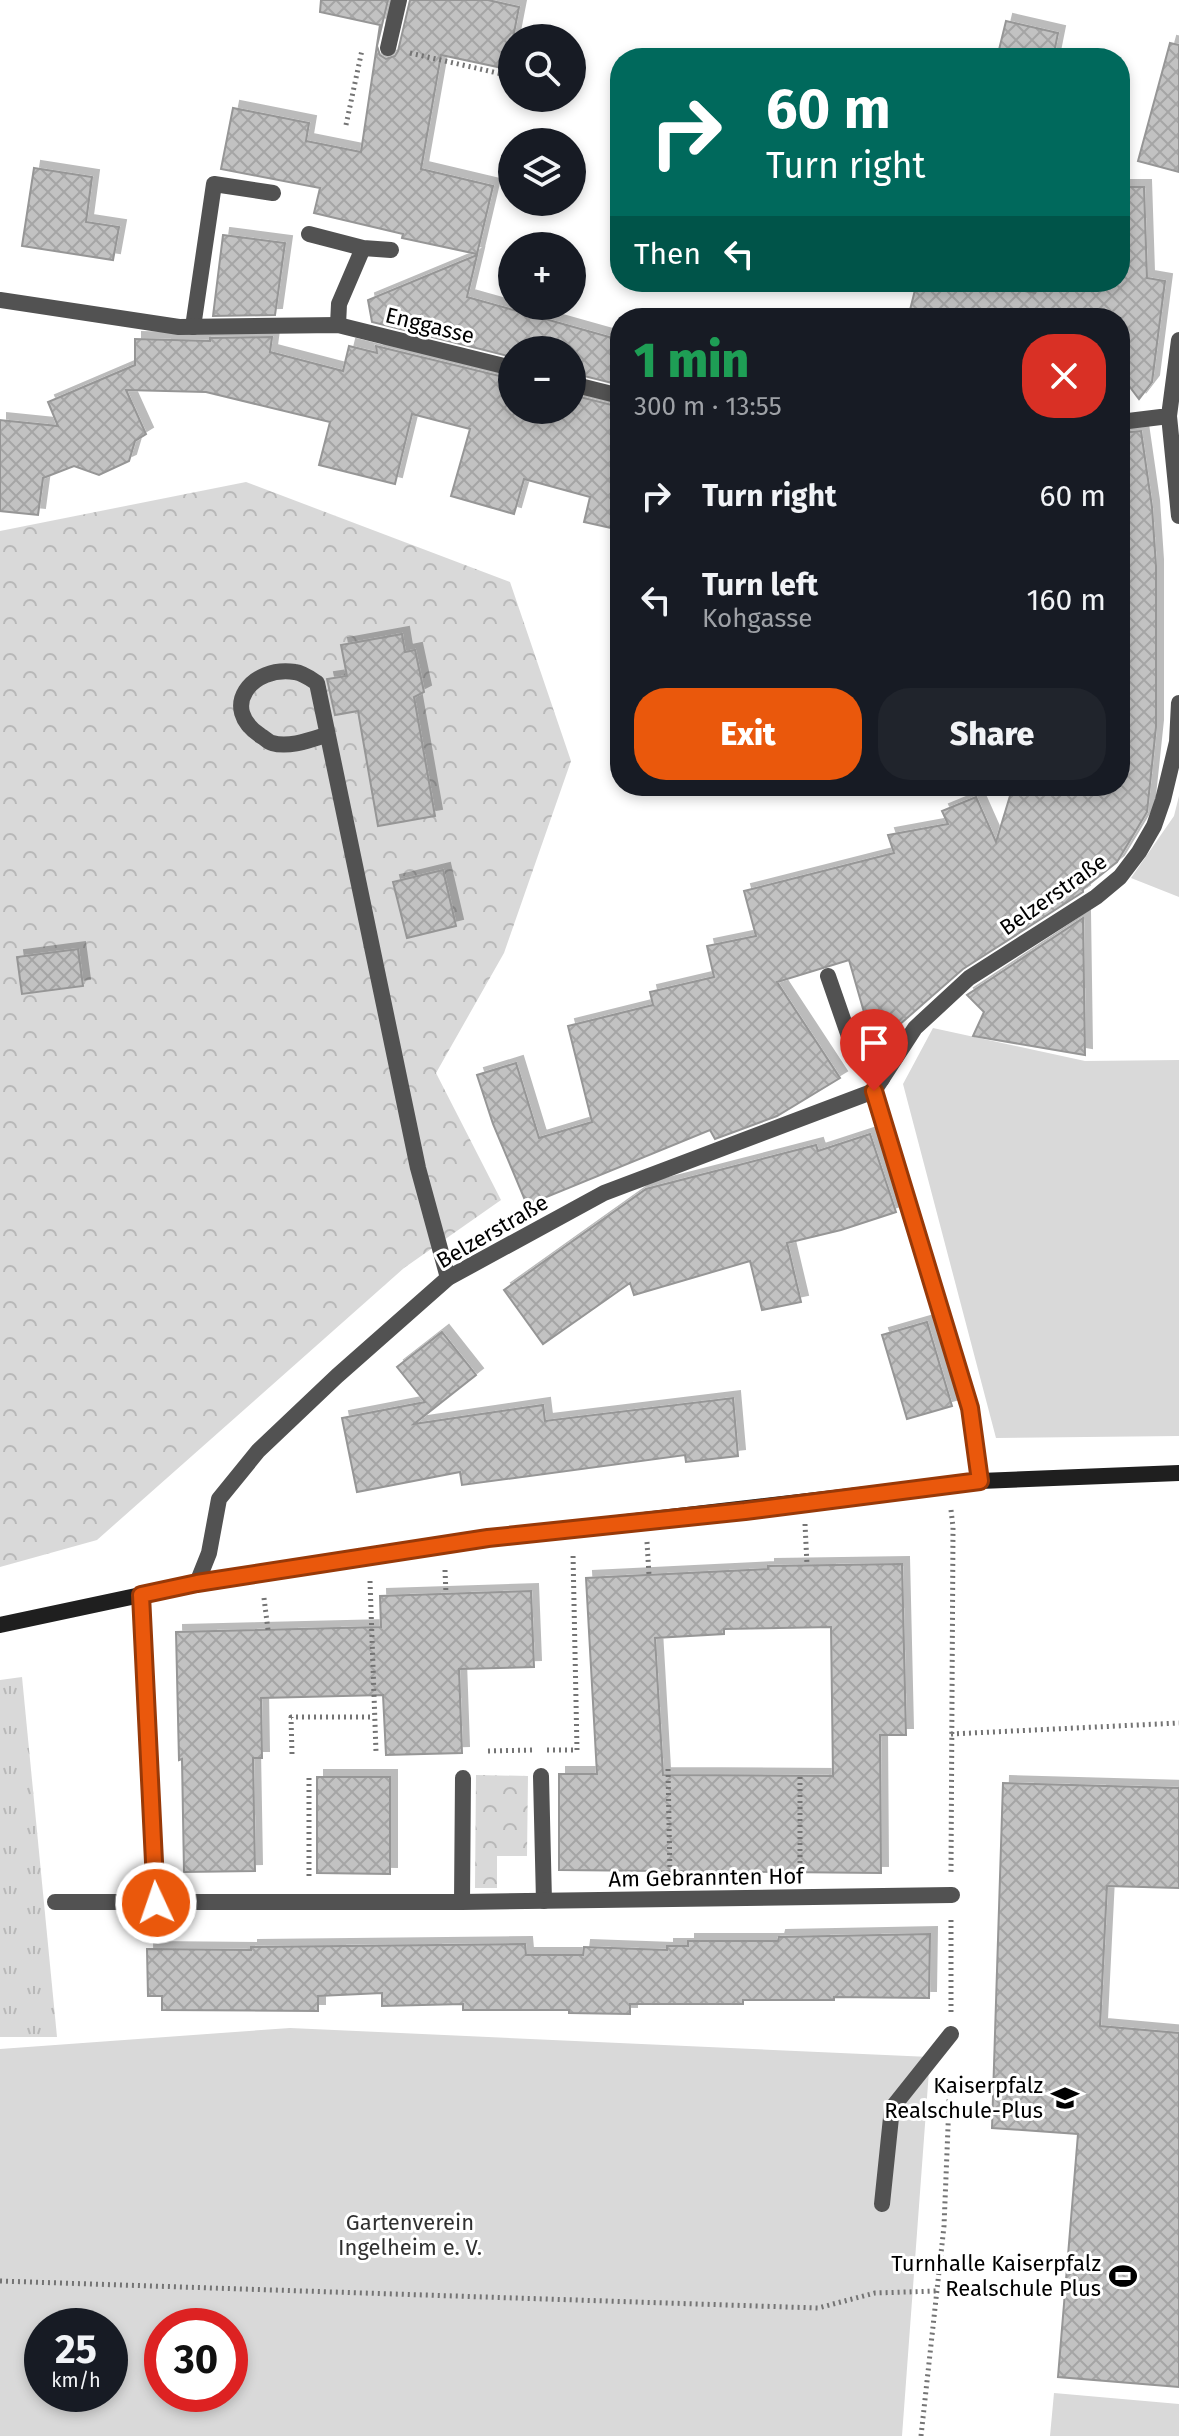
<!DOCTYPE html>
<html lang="en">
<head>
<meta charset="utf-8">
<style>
  :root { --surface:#171b24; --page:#20242c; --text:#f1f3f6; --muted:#9ea1a6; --accent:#ea580c }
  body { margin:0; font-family:"Fira Sans",sans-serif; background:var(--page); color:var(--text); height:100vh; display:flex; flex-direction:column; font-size:30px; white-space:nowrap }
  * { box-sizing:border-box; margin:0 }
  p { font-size:26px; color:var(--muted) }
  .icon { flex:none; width:44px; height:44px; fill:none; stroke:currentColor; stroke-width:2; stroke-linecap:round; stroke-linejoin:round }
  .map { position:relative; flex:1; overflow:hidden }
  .panel { position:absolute; left:610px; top:308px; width:520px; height:488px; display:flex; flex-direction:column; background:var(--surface); border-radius:32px; box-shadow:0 4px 12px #0003 }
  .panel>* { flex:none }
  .guide { position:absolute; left:610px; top:48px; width:520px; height:244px; border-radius:32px; box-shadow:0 4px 12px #0003; background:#00695c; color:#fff; overflow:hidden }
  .tools { position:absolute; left:498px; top:24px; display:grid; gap:16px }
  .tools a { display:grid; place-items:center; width:88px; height:88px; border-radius:50%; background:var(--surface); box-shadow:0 4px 12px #0003; font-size:40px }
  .speed { position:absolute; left:24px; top:2308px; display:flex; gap:16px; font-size:40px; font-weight:700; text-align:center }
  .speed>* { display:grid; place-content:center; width:104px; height:104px; border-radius:50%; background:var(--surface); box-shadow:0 4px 12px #0003; line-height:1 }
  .speed small { font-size:20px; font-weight:400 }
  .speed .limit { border:12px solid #d22; background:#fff; color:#111 }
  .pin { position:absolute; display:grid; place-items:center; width:68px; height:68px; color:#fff; margin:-82px -34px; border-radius:50% 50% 50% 0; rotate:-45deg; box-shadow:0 0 8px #0007 }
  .pin .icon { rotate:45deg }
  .me { position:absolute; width:88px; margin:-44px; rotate:357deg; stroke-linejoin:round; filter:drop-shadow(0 0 6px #0008) }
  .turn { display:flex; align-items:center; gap:28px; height:168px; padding:0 24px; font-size:36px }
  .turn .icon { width:104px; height:104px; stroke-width:2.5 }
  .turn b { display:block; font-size:56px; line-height:68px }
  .then { display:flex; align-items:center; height:76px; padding:0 24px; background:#0003; gap:16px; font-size:30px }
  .round { display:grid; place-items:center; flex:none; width:84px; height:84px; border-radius:32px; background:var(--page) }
  .overview { display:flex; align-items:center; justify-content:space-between; height:136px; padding:0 24px }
  h1 { font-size:48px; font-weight:800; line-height:60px; color:#1e9e55 }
  .action { display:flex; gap:16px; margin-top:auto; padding:16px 24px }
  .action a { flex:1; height:92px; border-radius:32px; background:var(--accent); color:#fff; font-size:32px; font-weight:800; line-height:92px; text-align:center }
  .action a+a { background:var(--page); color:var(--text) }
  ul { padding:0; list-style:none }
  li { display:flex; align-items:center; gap:24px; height:104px; padding:0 24px }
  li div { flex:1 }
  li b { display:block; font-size:30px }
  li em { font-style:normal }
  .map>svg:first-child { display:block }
  .grass { fill:url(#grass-tufts) }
  .park { fill:url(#park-crowns) }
  .garden { fill:#d9d9d9; fill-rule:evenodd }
  .building { fill:url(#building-cross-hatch); stroke:#969696; stroke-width:2; fill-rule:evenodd; filter:url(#shadow) }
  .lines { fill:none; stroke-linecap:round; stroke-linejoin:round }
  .path { stroke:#747474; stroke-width:5; stroke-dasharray:2 4; stroke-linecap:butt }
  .service { stroke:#525252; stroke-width:16 }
  .minor { stroke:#525252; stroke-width:16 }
  .secondary { stroke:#1f1f1f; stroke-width:16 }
  .route-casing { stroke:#983908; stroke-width:20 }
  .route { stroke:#ea580c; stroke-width:14 }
  .labels { text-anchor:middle; stroke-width:6; stroke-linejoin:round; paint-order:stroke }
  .street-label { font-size:22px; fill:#000; stroke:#fff }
  .poi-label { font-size:22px; fill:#000; stroke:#fff; text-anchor:end }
  .park-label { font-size:22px; fill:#303030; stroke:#fff }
</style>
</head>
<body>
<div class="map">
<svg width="1179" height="2436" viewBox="0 0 1179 2436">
  <defs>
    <pattern id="grass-tufts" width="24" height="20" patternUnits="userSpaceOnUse" patternTransform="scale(2)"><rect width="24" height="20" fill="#d9d9d9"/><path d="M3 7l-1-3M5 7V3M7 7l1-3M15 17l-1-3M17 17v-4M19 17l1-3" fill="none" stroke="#b8b8b8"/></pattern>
    <pattern id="park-crowns" width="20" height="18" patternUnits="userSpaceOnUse" patternTransform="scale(2)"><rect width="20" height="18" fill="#d9d9d9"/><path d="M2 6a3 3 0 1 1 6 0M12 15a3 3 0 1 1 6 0" fill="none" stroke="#b8b8b8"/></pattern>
    <pattern id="building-cross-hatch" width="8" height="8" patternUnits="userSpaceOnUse" patternTransform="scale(2)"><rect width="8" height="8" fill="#c2c2c2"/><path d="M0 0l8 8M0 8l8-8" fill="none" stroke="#a5a5a5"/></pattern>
    <filter id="shadow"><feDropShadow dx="7" dy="-7" stdDeviation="0" flood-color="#0004"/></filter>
  </defs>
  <rect width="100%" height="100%" fill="#fff"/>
  <path class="grass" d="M22,1677l35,360h-57v-357z"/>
  <path class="park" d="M246,482l264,100 61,179 -67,192 -68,120 65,127 -97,68 -307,272 -97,27v-1036z
    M476,1775l52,1 -1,80h-30v32h-22z"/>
  <path class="garden" d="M1179,796v101l-48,-19 43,-62z
    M933,1028l152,33 94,-1v376l-183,2 -93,-354z
    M290,2028l640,29 -28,379h-902v-387zM42,2326h68v68h-68zM162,2326h68v68h-68z
    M1054,2393l125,11v32h-129z"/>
  <path class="building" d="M321,0h67l-11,46 3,9 6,4 9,-3 3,-5 12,-51h78l31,7 -12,62 -66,-14 -20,114 72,17 -16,68 -75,-16 1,-4 -89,-21 6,-25 -99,-19 12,-61 76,15 -3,18 55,11 19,-127 -60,-13z
    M1006,21l52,12 -5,25h-56z
    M1170,43l9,2v127l-41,-11z
    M34,168l58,9 -6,45 33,5 -6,33 -91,-14z
    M1120,187h24l3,91 18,3 -13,101 -13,17 -19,-25v-56h-212l9,-36h62l56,11 1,-11h84z
    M223,235l62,8 -10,72 -62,1z
    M477,255l-10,42 153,43v45l-48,-12v-23h-60v7l-140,-35 -4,-22z
    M272,337l-2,15 73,19 6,-25 28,7 -1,-7 136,33v31h60v-15l48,12v123l-36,-8 6,-25 -66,-18 -10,35 -63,-18 19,-67 -58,-15 -17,70 -76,-19 11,-43 -124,-30 -80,-2 20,44 -11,7 -6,20 -30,14 -25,-9 -31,12 -5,37 -38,-4v-91l58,6 -10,-24 87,-37v-26l75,2v-3z
    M1141,431l11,76 4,59v161l-9,85 -30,50 -34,27v3l-120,77 -89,78 -25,-87 -72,22 63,96 -63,38 -62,23 -5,-9 -183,75 -34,-81 -16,-49 39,-12 23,75 53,-16 -24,-96 85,-21 -3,-13 64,-15 -7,-31 49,-10 -12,-45 150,-38 -6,-18 60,-11 -6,-13 34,-14 20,45 17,-56h107v-353z
    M402,634l3,18 10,-2 9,42 -10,5 21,119 -57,10 -20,-115 -23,4 -8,-36 20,-3 -6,-31z
    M443,870l13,56 -49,12 -14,-56z
    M1083,918l2,137 -112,-19 11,-24 -17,-17z
    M78,949l5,37 -61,8 -5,-37z
    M870,1134l26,78 -55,18 -54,13 14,59 -39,8 -12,-49 -116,34 -4,-12 -87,61 -39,-54 142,-101 170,-44 2,6z
    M927,1322l25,84 -45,13 -25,-84z
    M442,1332l34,43 -62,49 129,-19 2,16 188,-23 5,58 -52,6 -1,-7 -223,30 -2,-13 -103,20 -15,-74 83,-16 -28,-35z
    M902,1564l4,171h-26l1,138 -322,-3v-96h38l-11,-196 182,-9v-3zM831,1627l2,149 -170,-1 -8,-137 69,-4v-5z
    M531,1591l3,76 -75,2 3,84 -76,2 -3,-60 -122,3 1,60h-9l2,113 -71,1 -2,-113 -3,1 -3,-128 205,-5 -1,-31z
    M317,1777h73v97l-73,-1z
    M1003,1783l176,5v100l-72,-2 -7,140 79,7v354l-121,-10 20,-243 -86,-6z
    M930,1934l-1,64 -95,-1v3h-91v4h-113v10l-61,-1v-3h-106v-6l-81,2v-13l-64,3v15l-156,-1v-14h-14l-1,-47 104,1v-3l274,-3 1,11h57l1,-8 83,3v-4h21v-5h90l1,-4z"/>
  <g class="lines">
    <path class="path" d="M410,53l92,21
      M346,125l16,-75
      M951,1510l2,17 -2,345
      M805,1524l2,41
      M647,1542l2,33
      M445,1570l1,24
      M370,1581l6,171
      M264,1598l4,32
      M951,1734l228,-11
      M547,1750h30l-4,-196
      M488,1751l45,-1
      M292,1754l-1,-37h83
      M668,1769l2,106
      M800,1777v95
      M309,1778v99
      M951,2012v-94
      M0,2281l818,27 57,-15 62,-2
      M921,2436l23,-210 6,-148"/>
    <path class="service" d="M388,48l11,-48
      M309,234l54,14 -24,56 -1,21
      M363,248l28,2
      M193,327l21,-143 59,9
      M326,735c-16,5 -37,13 -54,8 -4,-1 -7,-5 -11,-7 -43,-28 -9,-71 34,-64 8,1 16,7 22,11l101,485 30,110
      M828,976l25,72 29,31
      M541,1776l3,125
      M882,2204l10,-96 59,-74"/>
    <path class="minor" d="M0,300l179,27 159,-2 174,43
      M1179,340l-10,76 10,100
      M572,384l48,12
      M1120,422l49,-6
      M874,1091l96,317 10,73
      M197,1583l12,-30 10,-54 39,-48 79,-75 111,-98 156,-85 270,-102 41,-63 54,-50 127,-81 24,-20 19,-25 15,-26 9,-26 14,-58 2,-39
      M141,1595l15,308
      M55,1902h407l490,-7
      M462,1902l1,-124"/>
    <path class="secondary" d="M0,1625l197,-42 291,-45 492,-57 199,-8"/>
  </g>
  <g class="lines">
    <g class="route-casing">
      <path id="route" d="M156,1903l-15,-308 56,-12 291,-45 257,-27 235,-30 -10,-73 -96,-317"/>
    </g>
    <use href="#route" class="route"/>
  </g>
  <defs>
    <g id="school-bare" transform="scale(2.16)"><path d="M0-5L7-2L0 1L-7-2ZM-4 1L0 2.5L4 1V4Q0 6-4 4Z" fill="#000" stroke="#fff" stroke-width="2.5" paint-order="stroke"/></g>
    <g id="stadium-bare" transform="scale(2.16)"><path d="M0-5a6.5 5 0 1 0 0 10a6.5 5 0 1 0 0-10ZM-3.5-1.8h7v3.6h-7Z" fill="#000" stroke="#fff" stroke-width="2.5" paint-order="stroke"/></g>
  </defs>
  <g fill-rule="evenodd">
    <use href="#school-bare" x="1065" y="2098"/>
    <use href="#stadium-bare" x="1123" y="2276"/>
  </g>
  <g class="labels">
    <g class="street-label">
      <text transform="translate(430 325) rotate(14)" y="8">Enggasse</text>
      <text transform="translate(1053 894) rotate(-35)" y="8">Belzerstraße</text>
      <text transform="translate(492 1231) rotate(-30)" y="8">Belzerstraße</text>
      <text transform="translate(706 1877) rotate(-1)" y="8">Am Gebrannten Hof</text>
    </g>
    <g class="poi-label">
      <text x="1043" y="2093">Kaiserpfalz<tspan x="1043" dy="25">Realschule-Plus</tspan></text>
      <text x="1101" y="2271">Turnhalle Kaiserpfalz<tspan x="1101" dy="25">Realschule Plus</tspan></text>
    </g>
    <g class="park-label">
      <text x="410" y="2230">Gartenverein<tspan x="410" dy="25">Ingelheim e. V.</tspan></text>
    </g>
  </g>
</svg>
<div class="tools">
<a><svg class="icon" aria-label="search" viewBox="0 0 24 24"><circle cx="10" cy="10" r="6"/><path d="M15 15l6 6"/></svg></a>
<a><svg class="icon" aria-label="layers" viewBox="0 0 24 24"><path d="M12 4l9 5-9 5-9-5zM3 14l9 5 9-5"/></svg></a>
<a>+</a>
<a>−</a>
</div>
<div class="speed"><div>25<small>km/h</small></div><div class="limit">30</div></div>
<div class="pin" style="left:874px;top:1091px;background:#d93025"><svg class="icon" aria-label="arrive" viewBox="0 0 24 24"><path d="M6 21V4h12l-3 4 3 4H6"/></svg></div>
<svg class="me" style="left:156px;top:1903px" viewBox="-20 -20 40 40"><circle r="17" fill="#ea580c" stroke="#fff" stroke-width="3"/><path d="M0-11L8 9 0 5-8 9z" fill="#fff"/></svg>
<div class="guide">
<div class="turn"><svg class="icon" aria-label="right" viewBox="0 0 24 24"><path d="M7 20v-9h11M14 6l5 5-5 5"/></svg><div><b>60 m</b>Turn right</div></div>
<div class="then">Then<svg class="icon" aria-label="left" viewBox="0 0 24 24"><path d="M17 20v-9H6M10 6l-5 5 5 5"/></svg></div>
</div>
<section class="panel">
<div class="overview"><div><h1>1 min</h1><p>300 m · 13:55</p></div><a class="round" style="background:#d93025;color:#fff"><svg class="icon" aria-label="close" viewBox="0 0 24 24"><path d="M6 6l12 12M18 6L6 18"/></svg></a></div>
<ul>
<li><svg class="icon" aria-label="right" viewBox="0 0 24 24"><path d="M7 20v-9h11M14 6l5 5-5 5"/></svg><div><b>Turn right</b></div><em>60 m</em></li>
<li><svg class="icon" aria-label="left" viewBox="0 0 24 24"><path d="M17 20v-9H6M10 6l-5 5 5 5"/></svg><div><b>Turn left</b><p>Kohgasse</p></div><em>160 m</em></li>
</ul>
<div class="action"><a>Exit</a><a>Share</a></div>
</section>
</div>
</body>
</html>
